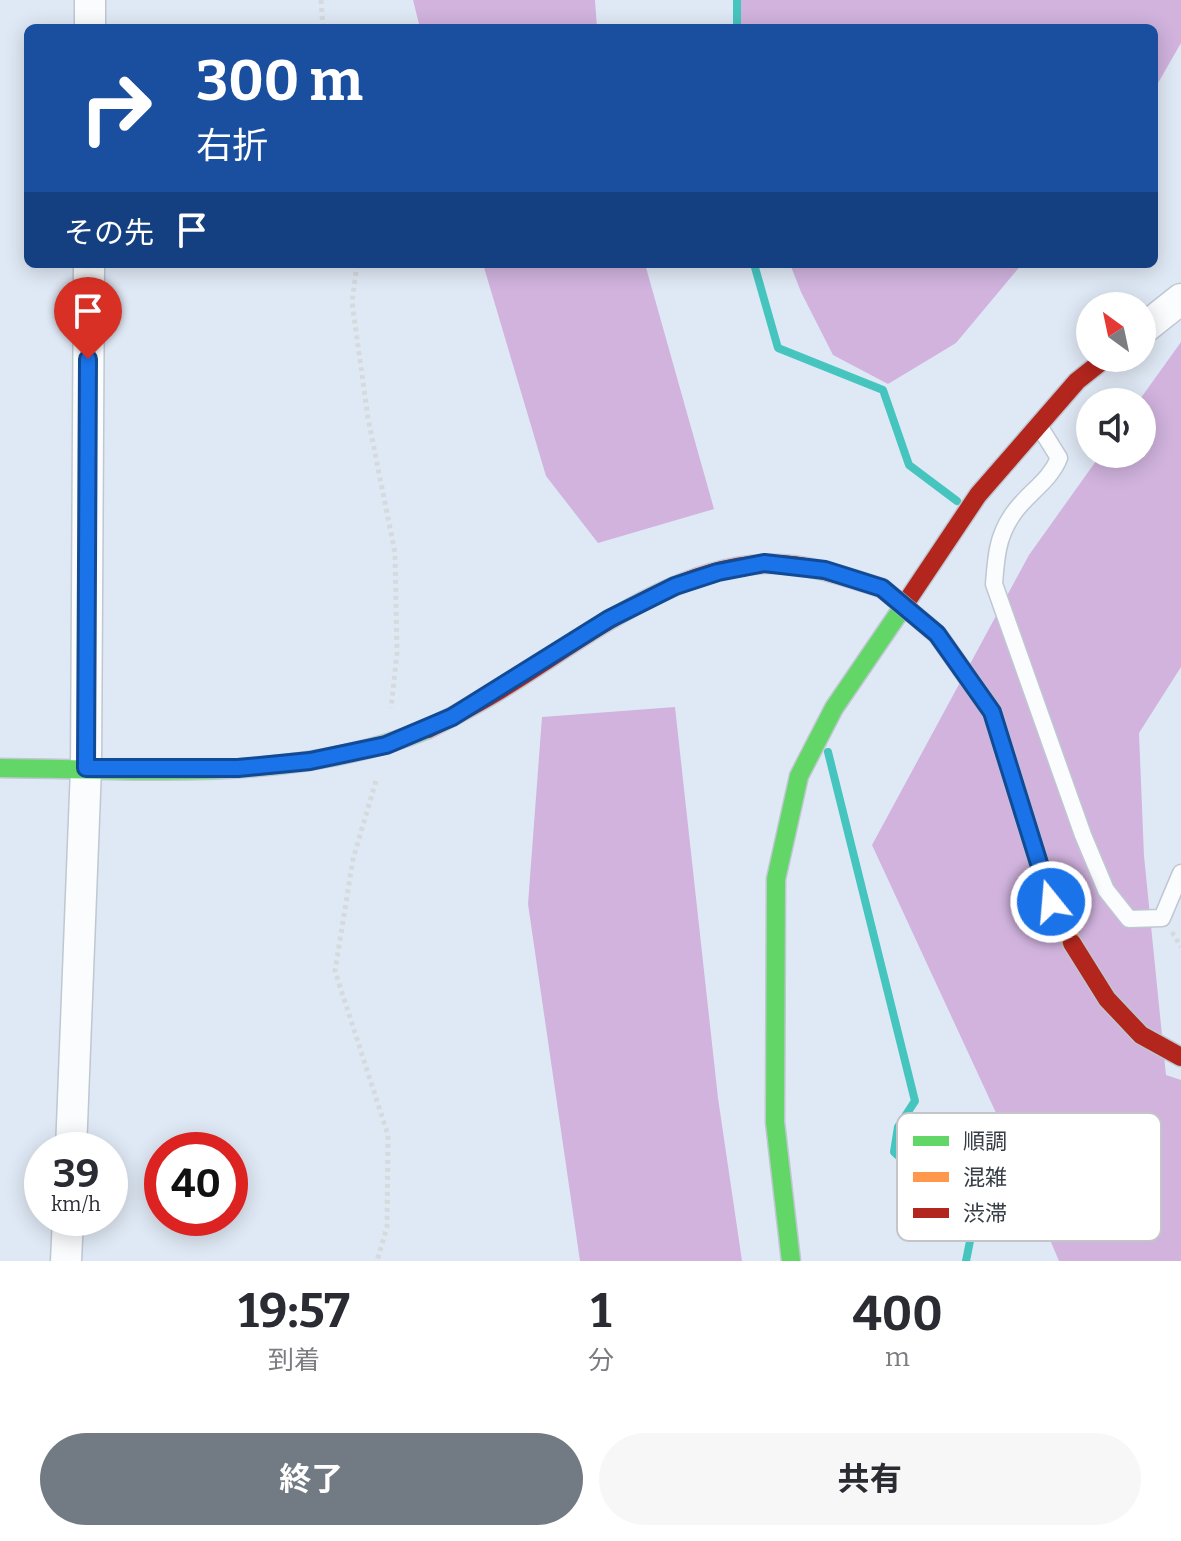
<!DOCTYPE html>
<html lang="ja">
<head>
<meta charset="utf-8">
<style>
  :root { --surface:#fff; --page:#f7f7f7; --text:#2b2b33; --muted:#7c7c81; --accent:#727a83 }
  body { margin:0; font-family:Bitter,"Noto Sans JP",serif; background:var(--page); color:var(--text); height:100vh; display:flex; flex-direction:column; font-size:30px; white-space:nowrap }
  * { box-sizing:border-box; margin:0 }
  p { font-size:26px; color:var(--muted) }
  .icon { flex:none; width:44px; height:44px; fill:none; stroke:currentColor; stroke-width:2; stroke-linecap:round; stroke-linejoin:round }
  .map { position:relative; height:1261px; overflow:hidden }
  .details { display:flex; flex-direction:column; background:var(--surface); flex:1 }
  .details>* { flex:none }
  .guide { position:absolute; left:24px; top:24px; width:1134px; height:244px; border-radius:12px; box-shadow:0 4px 20px #0003; background:#1a4fa0; color:#fff; overflow:hidden }
  .needle { width:52px; rotate:327deg }
  .buttons { position:absolute; left:1076px; top:292px; display:grid; gap:16px }
  .buttons a { display:grid; place-items:center; width:80px; height:80px; border-radius:50%; background:var(--surface); box-shadow:0 4px 20px #0003; font-size:40px }
  .speed { position:absolute; left:24px; top:1132px; display:flex; gap:16px; font-size:40px; font-weight:700; text-align:center }
  .speed>* { display:grid; place-content:center; width:104px; height:104px; border-radius:50%; background:var(--surface); box-shadow:0 4px 20px #0003; line-height:1 }
  .speed small { font-size:20px; font-weight:400 }
  .speed .limit { border:12px solid #d22; background:#fff; color:#111 }
  .pin { position:absolute; display:grid; place-items:center; width:68px; height:68px; color:#fff; margin:-82px -34px; border-radius:50% 50% 50% 0; rotate:-45deg; box-shadow:0 0 8px #0007 }
  .pin .icon { rotate:45deg }
  .me { position:absolute; width:88px; margin:-44px; rotate:343deg; stroke-linejoin:round; filter:drop-shadow(0 0 6px #0008) }
  .turn { display:flex; align-items:center; gap:28px; height:168px; padding:0 40px; font-size:36px }
  .turn .icon { width:104px; height:104px; stroke-width:2.5 }
  .turn b { display:block; font-size:56px; line-height:68px }
  .then { display:flex; align-items:center; height:76px; padding:0 40px; background:#0003; gap:16px; font-size:30px }
  .eta { display:flex; justify-content:space-evenly; align-items:center; height:136px; text-align:center }
  .eta b { font-size:48px; font-weight:700; line-height:56px }
  .button { display:flex; gap:16px; margin-top:auto; padding:16px 40px }
  .button a { flex:1; height:92px; border-radius:48px; background:var(--accent); color:#fff; font-size:32px; font-weight:700; line-height:92px; text-align:center }
  .button a+a { background:var(--page); color:var(--text) }
  .map>svg:first-child { display:block }
  .forest { fill:#d1b3de }
  .lines { fill:none; stroke-linecap:round; stroke-linejoin:round }
  .stream { stroke:#46c5bf; stroke-width:8 }
  .lane-casing { stroke:#bfc7d1; stroke-width:19 }
  .street-casing { stroke:#bfc7d1; stroke-width:33 }
  .fast-casing { stroke:#bfc7d1; stroke-width:21 }
  .slow-casing { stroke:#bfc7d1; stroke-width:21 }
  .jam-casing { stroke:#bfc7d1; stroke-width:21 }
  .path { stroke:#d6dadd; stroke-width:5; stroke-dasharray:4 4; stroke-linecap:butt }
  .lane { stroke:#fafcfe; stroke-width:16 }
  .street { stroke:#fafcfe; stroke-width:30 }
  .fast { stroke:#63d668; stroke-width:18 }
  .slow { stroke:#ff974d; stroke-width:18 }
  .jam { stroke:#b3261e; stroke-width:18 }
  .jam-bridge-casing { stroke:#bfc7d1; stroke-width:21; stroke-linecap:butt }
  .jam-bridge { stroke:#b3261e; stroke-width:18 }
  .route-casing { stroke:#114b97; stroke-width:20 }
  .route { stroke:#1a73e8; stroke-width:14 }
  .key { fill:#fff; stroke:#c3c5c8; stroke-width:2 }
  .key-label { font-size:22px; fill:#373e46 }
</style>
</head>
<body>
<div class="map">
<svg width="1181" height="1261" viewBox="0 0 1181 1261">
  <rect width="100%" height="100%" fill="#dfe9f5"/>
  <path class="forest" d="M413,0h182l2,28h-177z
    M736,0h445v43l-27,47v-62h-416z
    M483,264h162l69,245 -116,34 -52,-67z
    M790,264h232l-66,79 -68,41 -55,-29 -32,-63z
    M1181,342v325l-42,66 5,123 22,219 15,5v181h-122l-62,-146 -125,-270 157,-290 72,-101h41v-52h-4z
    M675,707l43,391 24,163h-162l-52,-357 14,-187z"/>
  <g class="lines">
    <path class="stream" d="M737,0v28
      M754,264l24,84 105,42 26,75 48,36
      M828,752l87,349 -17,26 -4,25 67,61 11,18 -6,30"/>
    <g class="lane-casing">
      <path id="lane" d="M1041,429l18,29c-10,25 -34,36 -48,59 -14,21 -15,42 -17,67l89,251 23,55 23,29 33,-1 19,-45"/>
    </g>
    <g class="street-casing">
      <path id="street" d="M90,28v-28
        M1142,330l39,-31
        M71,1150l15,-382 3,-504
        M66,1261l2,-43"/>
    </g>
    <g class="fast-casing">
      <path id="fast" d="M0,768c143,1 293,16 428,-39
        M791,1261l-16,-139 1,-243 23,-103 35,-68 71,-104"/>
    </g>
    <g class="slow-casing">
      <path id="slow" d="M937,634l55,78 59,190 21,41"/>
    </g>
    <g class="jam-casing">
      <path id="jam" d="M905,604l73,-109 99,-114 29,-23
        M428,729c26,-13 51,-26 75,-41 78,-47 166,-120 261,-124 40,-2 80,12 118,24
        M1072,943l35,56 34,36 40,22"/>
    </g>
    <path class="path" d="M321,0l2,28
      M357,264l-5,38 16,116 27,135 2,100 -6,55
      M376,781l-23,78 -18,112 53,164 -1,92 -10,34
      M1172,932l9,15"/>
    <use href="#lane" class="lane"/>
    <use href="#street" class="street"/>
    <use href="#fast" class="fast"/>
    <use href="#slow" class="slow"/>
    <use href="#jam" class="jam"/>
    <g class="jam-bridge-casing">
      <path id="jam-bridge" d="M882,588l55,46"/>
    </g>
    <use href="#jam-bridge" class="jam-bridge"/>
  </g>
  <g class="lines">
    <g class="route-casing">
      <path id="route" d="M88,359l-2,409h152l72,-7 76,-16 66,-28 157,-98 66,-33 43,-14 46,-9 61,7 57,18 55,46 55,78 59,190"/>
    </g>
    <use href="#route" class="route"/>
  </g>
  <rect x="897" y="1113" width="264" height="128" rx="12" class="key"/>
  <rect x="913" y="1136" width="36" height="10" fill="#63d668"/>
  <rect x="913" y="1172" width="36" height="10" fill="#ff974d"/>
  <rect x="913" y="1208" width="36" height="10" fill="#b3261e"/>
  <g class="key-label">
    <text x="963" y="1149">順調</text>
    <text x="963" y="1185">混雑</text>
    <text x="963" y="1221">渋滞</text>
  </g>
</svg>
<div class="buttons">
<a><svg class="needle" viewBox="-14 -14 28 28"><path d="M0-13l5 13h-10z" fill="#e53935"/><path d="M0 13l5-13h-10z" fill="#7c7c81"/></svg></a>
<a><svg class="icon" aria-label="sound" viewBox="0 0 24 24"><path d="M4 9h4l5-4v14l-5-4H4zM17 9q2 3 0 6"/></svg></a>
</div>
<div class="speed"><div>39<small>km/h</small></div><div class="limit">40</div></div>
<div class="pin" style="left:88px;top:359px;background:#d93025"><svg class="icon" aria-label="arrive" viewBox="0 0 24 24"><path d="M6 21V4h12l-3 4 3 4H6"/></svg></div>
<svg class="me" style="left:1051px;top:902px" viewBox="-20 -20 40 40"><circle r="17" fill="#1a73e8" stroke="#fff" stroke-width="3"/><path d="M0-11L8 9 0 5-8 9z" fill="#fff"/></svg>
<div class="guide">
<div class="turn"><svg class="icon" aria-label="right" viewBox="0 0 24 24"><path d="M7 20v-9h11M14 6l5 5-5 5"/></svg><div><b>300 m</b>右折</div></div>
<div class="then">その先<svg class="icon" aria-label="arrive" viewBox="0 0 24 24"><path d="M6 21V4h12l-3 4 3 4H6"/></svg></div>
</div>
</div>
<section class="details">
<div class="eta">
<div><b>19:57</b><p>到着</p></div>
<div><b>1</b><p>分</p></div>
<div><b>400</b><p>m</p></div>
</div>
<div class="button"><a>終了</a><a>共有</a></div>
</section>
</body>
</html>
